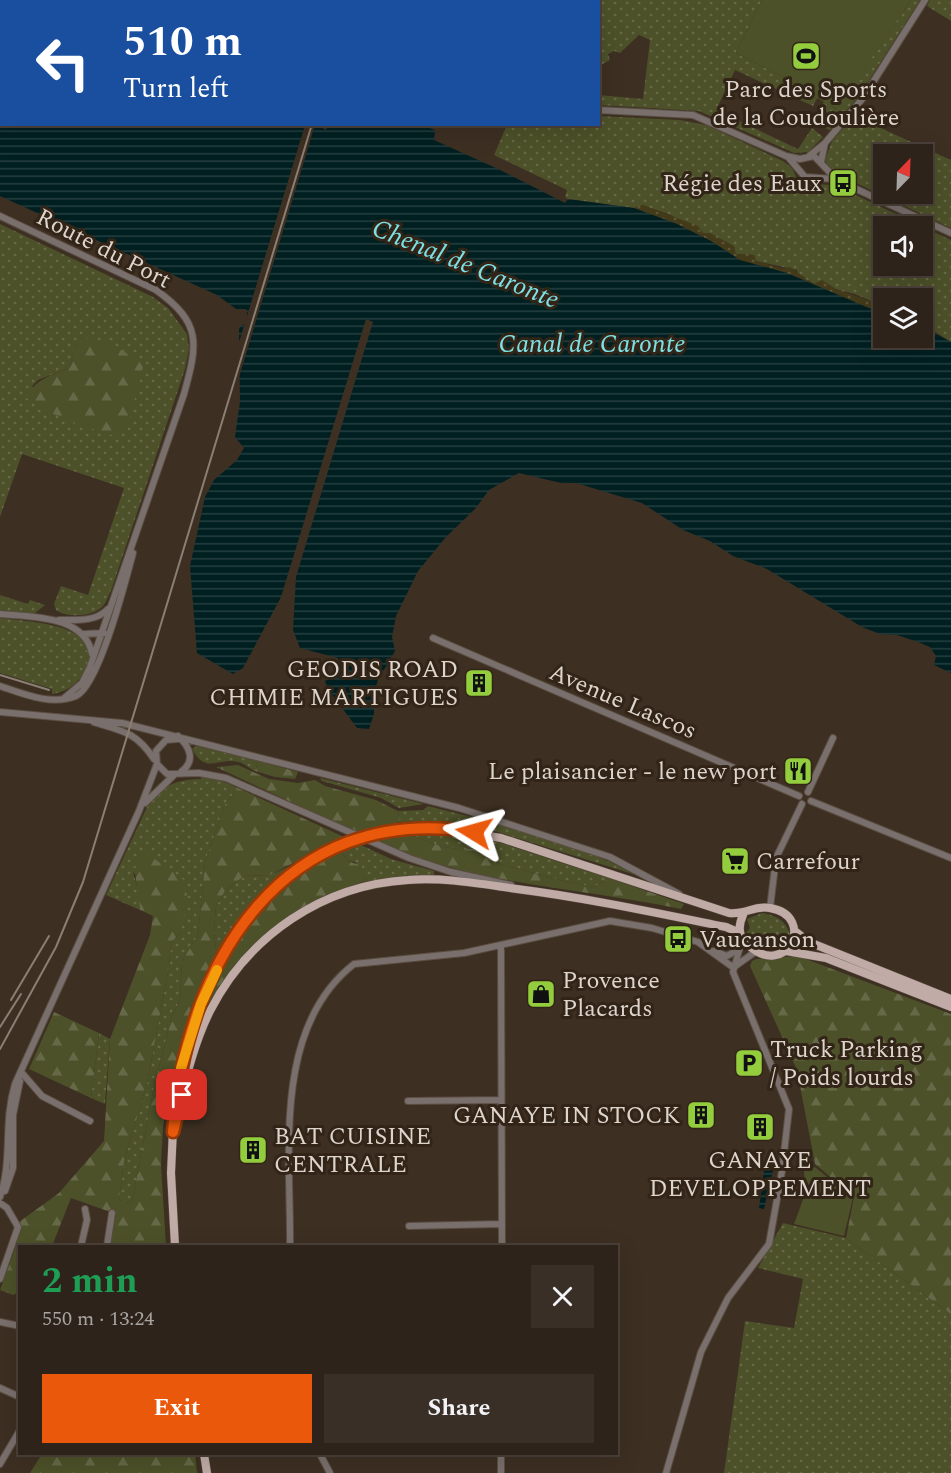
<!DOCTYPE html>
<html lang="en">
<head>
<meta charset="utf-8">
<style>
  :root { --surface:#2e231a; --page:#3a2f27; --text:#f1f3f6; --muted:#a7a4a2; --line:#494039; --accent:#ea580c }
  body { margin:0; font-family:Spectral,serif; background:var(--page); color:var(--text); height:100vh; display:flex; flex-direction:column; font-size:22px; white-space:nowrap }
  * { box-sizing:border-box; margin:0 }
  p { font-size:20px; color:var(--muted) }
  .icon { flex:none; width:33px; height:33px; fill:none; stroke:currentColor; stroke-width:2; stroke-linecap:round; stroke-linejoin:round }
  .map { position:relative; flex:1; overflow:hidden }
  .side { position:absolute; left:18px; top:1245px; width:600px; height:210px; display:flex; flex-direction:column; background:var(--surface); border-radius:0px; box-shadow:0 6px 24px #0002,0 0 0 2px var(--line) }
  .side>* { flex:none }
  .hud { position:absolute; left:0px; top:0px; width:600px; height:126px; box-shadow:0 6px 24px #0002,0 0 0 2px var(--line); background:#1a4fa0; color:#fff; overflow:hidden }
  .needle { width:39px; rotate:23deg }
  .fabs { position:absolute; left:873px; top:144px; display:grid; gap:12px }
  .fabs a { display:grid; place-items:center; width:60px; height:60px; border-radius:0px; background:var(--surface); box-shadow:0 6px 24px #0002,0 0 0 2px var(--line); font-size:30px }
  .pin { position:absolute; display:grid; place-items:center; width:51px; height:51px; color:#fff; margin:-26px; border-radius:12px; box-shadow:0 3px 9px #0006 }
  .me { position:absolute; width:66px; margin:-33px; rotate:278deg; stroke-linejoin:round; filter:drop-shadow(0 0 4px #0008) }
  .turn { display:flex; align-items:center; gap:21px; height:126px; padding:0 24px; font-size:27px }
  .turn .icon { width:78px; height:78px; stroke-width:2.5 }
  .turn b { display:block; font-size:42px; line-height:51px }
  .round { display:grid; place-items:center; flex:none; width:63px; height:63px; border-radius:0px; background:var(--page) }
  .head { display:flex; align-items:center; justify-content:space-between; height:102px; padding:0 24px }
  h1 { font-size:36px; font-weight:700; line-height:45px; color:#1e9e55 }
  .button { display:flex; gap:12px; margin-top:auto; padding:12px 24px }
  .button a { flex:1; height:69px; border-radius:0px; background:var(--accent); color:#fff; font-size:24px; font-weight:700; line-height:69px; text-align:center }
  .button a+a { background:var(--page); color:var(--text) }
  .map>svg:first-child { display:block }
  .grass { fill:url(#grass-dots); fill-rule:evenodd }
  .forest { fill:url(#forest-firs) }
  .sand { fill:url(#sand-dots) }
  .garden { fill:#4c5129 }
  .water { fill:url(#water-rules) }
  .pier { fill:#3d2f22 }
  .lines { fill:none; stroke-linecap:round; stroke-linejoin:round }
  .minor-casing { stroke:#5a4d41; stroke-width:8 }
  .major-casing { stroke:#5a4d41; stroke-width:9 }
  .minor { stroke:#796f6c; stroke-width:6 }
  .major { stroke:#c0aba6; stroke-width:8 }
  .rail { stroke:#8b7f75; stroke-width:2 }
  .major-bridge-casing { stroke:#5a4d41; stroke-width:9; stroke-linecap:butt }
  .major-bridge { stroke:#c0aba6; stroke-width:8 }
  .route-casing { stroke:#983908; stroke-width:15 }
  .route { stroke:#ea580c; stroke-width:10 }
  .slow { stroke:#f59e0b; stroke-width:10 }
  .labels { text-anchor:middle; stroke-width:6; stroke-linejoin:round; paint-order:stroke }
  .poi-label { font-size:24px; fill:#ddd4cc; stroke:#322518; text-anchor:start }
  .street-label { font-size:24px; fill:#ddd4cc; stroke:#322518 }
  .water-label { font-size:26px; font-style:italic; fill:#7ce0e4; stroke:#322518 }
</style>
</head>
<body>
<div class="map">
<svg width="951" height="1473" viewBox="0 0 951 1473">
  <defs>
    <pattern id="grass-dots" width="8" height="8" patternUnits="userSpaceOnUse" patternTransform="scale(1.5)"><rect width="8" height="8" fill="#4c5129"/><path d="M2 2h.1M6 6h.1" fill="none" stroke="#656947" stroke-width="1.8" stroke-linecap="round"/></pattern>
    <pattern id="forest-firs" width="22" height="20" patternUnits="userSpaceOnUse" patternTransform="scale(1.5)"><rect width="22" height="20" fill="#4c5129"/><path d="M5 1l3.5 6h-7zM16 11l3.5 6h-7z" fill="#656947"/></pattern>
    <pattern id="sand-dots" width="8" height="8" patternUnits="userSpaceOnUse" patternTransform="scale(1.5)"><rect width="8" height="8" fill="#423a19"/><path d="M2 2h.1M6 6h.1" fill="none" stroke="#5d5639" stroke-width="1.8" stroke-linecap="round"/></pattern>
    <pattern id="water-rules" width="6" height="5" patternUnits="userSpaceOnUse" patternTransform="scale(1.5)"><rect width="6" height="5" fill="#001f21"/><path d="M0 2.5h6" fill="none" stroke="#253f40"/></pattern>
  </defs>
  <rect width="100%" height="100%" fill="#3d2f22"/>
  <path class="grass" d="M355,0h208l13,1h-222z
    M600,0h162l-26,53 83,42 -6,11 -78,-36 -19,40 82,39 14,-21 11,9 -15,15 -14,1 -95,-42 -100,-6v-10l44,4 7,-59 -11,-5 -19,18 -6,-2 -6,3 2,6 -11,6z
    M911,0h9l-61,96 -29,34 -16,-7 3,-8 8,3 2,-6 -6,-4 3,-7 12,8z
    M930,0h21v21l-24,-15z
    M857,112h6v8l88,40v68l-120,-57 -6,-11 7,-19zM884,154h38v40h-38z
    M599,116l81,4 26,5 77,36 9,7 5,11 9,5 28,1 88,41h-38v40h38l1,-39 28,13v102l-28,-18 -1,-26h-38l-1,8 -28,-12 -40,-10 -17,-9 -1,-5 -41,-9 -2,-6 -19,-1 -48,-32h-7c-8,-10 -25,-11 -37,-17l-9,3 -66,-9 -3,-2 2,-7 -73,-35 13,-30 91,-1z
    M0,224l153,73 15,11 19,26 2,15 -4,20 -73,219c-3,6 -5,13 -9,18 -10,11 -37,12 -47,4l-2,-6 7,-18 27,9 36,-107 -102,-34 -22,63zM77,343l-11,78 -34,-35 6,-6 31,-12z
    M0,595l28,9 2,-4 15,5 -11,9 -34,-4z
    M0,618c27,4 110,5 85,53 -8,14 -19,21 -33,23v-5l-52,-16z
    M197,746l61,15 -3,10c-5,-2 -11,-8 -17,-9 -20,-5 -32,13 -46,-13z
    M202,776l20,5 16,7 -13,16 -20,58 -7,73 -16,26 -2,39 -8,16 -18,71 -22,114 -8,2 -5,-4 5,-37 23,-79 22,-116 2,-24 10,-11 -48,-60 7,25v13l-34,-15 41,-88c16,-22 27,-27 54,-28z
    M320,778l104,26 -25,4 -18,-10 -59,-17z
    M428,806c70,18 145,34 208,69l-151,-47 -45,-7 -40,1 -2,-11 25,-1z
    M437,831l58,10 114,37 -15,9 -34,-7 -63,-17 -21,-15c-23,5 -49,-6 -70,-16z
    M359,844l32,15 43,12v4l-71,7 2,-3 -10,-17 -7,-1 -8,-10z
    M290,866c-31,27 -53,55 -73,90l-3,-23 2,-27 9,-15 19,-15 26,-1z
    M762,913c14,2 23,7 28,21l-7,14c-15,5 -30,1 -38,-14l5,-6 -3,-9z
    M99,1033l11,6 -5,65 -14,-6z
    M783,1223l63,15 105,76v159h-227l21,-152 49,7 9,-49 -45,-11z"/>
  <path class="forest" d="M86,338l22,5 36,20 -17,67 -9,7 -52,-16 -40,-23c9,-19 24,-22 43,-30l8,-25z
    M258,761l40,11 -3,7 -20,-2 -20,-6z
    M238,765l31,14 29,4 17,-3 10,6 51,14 22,11 2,11 -43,11 -141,-66z
    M238,788l106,49 -74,38 -26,1 -19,15 -9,15 -2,27 3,23 -25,55 -11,34 -18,81 -2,39 5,81h-57l7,-32 -45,-16 -19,48h-32l-1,46 -6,3 -13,-5 15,-41 4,-27 40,-29 45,-52 6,-102 40,-104 3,-19 -13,-6c0,-18 -8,-33 -3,-51l9,-6 38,27 3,16 -6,36 -10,11 -2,24 -22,116 -23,79 -5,37 5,4 8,-2 22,-114 18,-71 8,-16 2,-39 16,-26 7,-73 20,-58z
    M406,832c21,10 47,21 70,16l21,15 63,17 34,7 15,-9 75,26 -3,5c-102,-22 -212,-24 -308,-69z
    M340,851l8,10 14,5 3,13 -2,3c-47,16 -87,38 -121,75 -13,15 -22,37 -36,49 28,-69 66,-121 134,-155z
    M798,956l153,58v300l-105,-76 8,-41 -39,-33 -18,-94 -47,-104 2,-5 4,-2z
    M54,1012l45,21 -8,65 -62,-29z
    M42,1454h153l2,19h-167z"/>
  <path class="sand" d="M643,205l55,21 5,7h7l24,13 2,8 18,1 2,6 26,8 8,-2 24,17 8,-4 14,9 47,17v8l-4,-1 -92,-40 -47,-13 -29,-19 -34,-17 -43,-16z"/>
  <path class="garden" d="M762,0h149l-74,109 -20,-11 1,-3 -82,-42z
    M815,1167l38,31 -9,38 -50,-12 11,-30 -1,-23z"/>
  <path class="water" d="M0,0l184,1 -182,1v122h313l11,6 2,-5h93l14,5 -1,10 64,29 67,34 3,-4 66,9 43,16 34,17 29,19 47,13 96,41 1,24h38l1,-11 28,15v331l-17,-8 2,-9 -6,-9 -12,-5 -21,-7 -17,-1 -18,-7 -95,-58 -34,-13 -23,-15 -27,-11 -41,-27 -66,-20h-15l-42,-10 -30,17 -14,19 -29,28 -28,34 -22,45 -4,21 3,14 -17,29 -4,13v21l-5,15 -12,-1 -29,-39 -3,-8 11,-6 5,-7 -3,-10 -38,-10 -7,-18 3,-53 77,-255 -7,-3 -85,278 -38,71 -10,6 -36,-21 -7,-87 15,-69 9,-17 23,-20 7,-12 -9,-11 5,-35 -1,-72 1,-4 9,-3 -3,-14h-10l-19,-14 -217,-99z
    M765,1163l9,3 -10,43 -5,-1z"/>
  <path class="pier" d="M305,125h10l-78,259 -1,-32z"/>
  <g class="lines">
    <g class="minor-casing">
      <path id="minor" d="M311,2v-2
        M593,2l1,-2
        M598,110l95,5 93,41 14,3 14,-3 23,24 114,53
        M825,143l38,-45 62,-98
        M809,156l16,-13 -4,19
        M788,157l17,20 29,2
        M0,216l156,74c46,33 42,53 28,104l-94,273 -8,16 -19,16
        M0,614c31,3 85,1 92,40
        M59,620c17,0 37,2 49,-11
        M84,634l20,-1
        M433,638l366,158
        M0,686c24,8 51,20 76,10 23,-10 50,-117 57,-143
        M0,712l122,11 337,85 151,49 69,37
        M93,722c30,9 43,10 61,37
        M178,736c12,11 18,25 3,36
        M178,739l-12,1 -10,11 1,13 10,10 32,-1 27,5 183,80 42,14 60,13
        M808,792l25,-54
        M811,801l140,57
        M145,803l29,-28
        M770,908l6,-50 26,-54
        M501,947l1,299
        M714,951l13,5 12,-7
        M734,967l21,-15
        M22,1073l20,23 48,25
        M408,1101l93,-1
        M5,1191l8,-23v-53l7,-34
        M0,1197c13,-38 3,-73 15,-113l124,-273 18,-47
        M0,1203l7,5 11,19 -18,52
        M409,1226l92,-2
        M81,1246l6,-26 -2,-11
        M107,1246l5,-33
        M290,1246c1,-91 -18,-218 64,-282l110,-11 146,-32 42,7 46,14 36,26
        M0,1322l20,4
        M0,1388l20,9
        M320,1454l10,19
        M0,1464l20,-34
        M501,1473v-19
        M666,1473l35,-121 27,-54 41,-54 13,-73 7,-62 -56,-137 9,-32"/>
    </g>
    <g class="major-casing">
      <path id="major" d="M381,832l53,-5 67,11 228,75c17,2 25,-8 41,-5 48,8 16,74 -23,36 -9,-8 -9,-18 -4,-29
        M796,932l13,10 142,57
        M786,951l40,7 125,49
        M175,1109c5,-70 36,-145 78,-200 23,-30 58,-52 92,-66
        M173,1129l-2,44 4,73
        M173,1132c10,-40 18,-83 37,-121 39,-76 113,-126 198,-131 36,-3 73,4 109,9 70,9 140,24 209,38l14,6
        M204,1454l3,19"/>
    </g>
    <use href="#minor" class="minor"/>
    <use href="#major" class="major"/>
    <path class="rail" d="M346,2v-2
      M0,675l49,15
      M11,1000l38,-64
      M0,1027l21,-33
      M0,1049l56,-102 27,-65 229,-758"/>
    <g class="major-bridge-casing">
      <path id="major-bridge" d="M345,843l36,-11"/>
    </g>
    <use href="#major-bridge" class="major-bridge"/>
  </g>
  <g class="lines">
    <g class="route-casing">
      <path id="route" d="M182,1095l-9,37c12,-169 111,-331 301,-300"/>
    </g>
    <use href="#route" class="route"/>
    <path class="slow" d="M181,1068l20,-64 16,-34"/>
  </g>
  <defs>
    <g id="stadium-square" transform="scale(1.5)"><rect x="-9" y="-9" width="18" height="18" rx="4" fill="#93cc3d" stroke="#322518"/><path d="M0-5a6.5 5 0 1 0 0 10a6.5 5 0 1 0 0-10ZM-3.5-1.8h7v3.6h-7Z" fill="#111"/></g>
    <g id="bus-square" transform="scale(1.5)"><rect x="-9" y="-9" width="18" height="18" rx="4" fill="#93cc3d" stroke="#322518"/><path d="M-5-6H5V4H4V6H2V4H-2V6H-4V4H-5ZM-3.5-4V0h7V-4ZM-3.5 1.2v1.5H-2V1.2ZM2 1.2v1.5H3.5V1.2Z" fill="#111"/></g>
    <g id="building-square" transform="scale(1.5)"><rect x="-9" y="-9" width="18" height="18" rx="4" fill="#93cc3d" stroke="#322518"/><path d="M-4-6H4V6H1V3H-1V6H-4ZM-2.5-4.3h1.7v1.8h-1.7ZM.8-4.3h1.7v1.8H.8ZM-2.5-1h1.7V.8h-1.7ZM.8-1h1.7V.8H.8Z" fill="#111"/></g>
    <g id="restaurant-square" transform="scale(1.5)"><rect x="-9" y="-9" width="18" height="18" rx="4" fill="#93cc3d" stroke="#322518"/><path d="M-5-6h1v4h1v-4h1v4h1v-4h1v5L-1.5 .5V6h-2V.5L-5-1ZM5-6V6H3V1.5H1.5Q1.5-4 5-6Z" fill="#111"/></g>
    <g id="supermarket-square" transform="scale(1.5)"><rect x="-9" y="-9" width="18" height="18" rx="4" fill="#93cc3d" stroke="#322518"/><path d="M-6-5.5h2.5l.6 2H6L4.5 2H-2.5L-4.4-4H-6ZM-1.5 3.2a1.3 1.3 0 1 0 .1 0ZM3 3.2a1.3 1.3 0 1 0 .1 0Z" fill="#111"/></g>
    <g id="shop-square" transform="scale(1.5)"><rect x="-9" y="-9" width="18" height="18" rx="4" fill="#93cc3d" stroke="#322518"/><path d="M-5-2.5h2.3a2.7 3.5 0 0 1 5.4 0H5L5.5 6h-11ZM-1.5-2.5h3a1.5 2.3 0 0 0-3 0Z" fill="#111"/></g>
    <g id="parking-square" transform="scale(1.5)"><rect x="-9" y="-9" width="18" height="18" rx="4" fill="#93cc3d" stroke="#322518"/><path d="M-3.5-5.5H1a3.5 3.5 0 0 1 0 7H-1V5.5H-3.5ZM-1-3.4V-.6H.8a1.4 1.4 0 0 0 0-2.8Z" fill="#111"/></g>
  </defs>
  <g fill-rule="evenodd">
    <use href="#stadium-square" x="806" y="56"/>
    <use href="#bus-square" x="843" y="183"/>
    <use href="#building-square" x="479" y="683"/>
    <use href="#restaurant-square" x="798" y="771"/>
    <use href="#supermarket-square" x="735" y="861"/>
    <use href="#bus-square" x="678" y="939"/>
    <use href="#shop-square" x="541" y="994"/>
    <use href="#parking-square" x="749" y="1063"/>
    <use href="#building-square" x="701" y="1115"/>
    <use href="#building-square" x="760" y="1127"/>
    <use href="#building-square" x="253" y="1150"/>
  </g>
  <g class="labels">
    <g class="poi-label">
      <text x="806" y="97" text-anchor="middle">Parc des Sports<tspan x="806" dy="28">de la Coudoulière</tspan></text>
      <text x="822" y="191" text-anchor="end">Régie des Eaux</text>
      <text x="458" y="677" text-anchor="end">GEODIS ROAD<tspan x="458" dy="28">CHIMIE MARTIGUES</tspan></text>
      <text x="777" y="779" text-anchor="end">Le plaisancier - le new port</text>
      <text x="756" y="869">Carrefour</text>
      <text x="699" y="947">Vaucanson</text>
      <text x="562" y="988">Provence<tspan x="562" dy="28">Placards</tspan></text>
      <text x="770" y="1057">Truck Parking<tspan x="770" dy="28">/ Poids lourds</tspan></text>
      <text x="680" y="1123" text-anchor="end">GANAYE IN STOCK</text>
      <text x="274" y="1144">BAT CUISINE<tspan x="274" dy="28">CENTRALE</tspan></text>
      <text x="760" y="1168" text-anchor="middle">GANAYE<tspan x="760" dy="28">DEVELOPPEMENT</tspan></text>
    </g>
    <g class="street-label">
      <text transform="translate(104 248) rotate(27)" y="8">Route du Port</text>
      <text transform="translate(623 701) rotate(23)" y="8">Avenue Lascos</text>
    </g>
    <g class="water-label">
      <text transform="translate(466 263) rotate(22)" y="9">Chenal de Caronte</text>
      <text x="592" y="352">Canal de Caronte</text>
    </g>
  </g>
</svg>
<div class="fabs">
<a><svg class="needle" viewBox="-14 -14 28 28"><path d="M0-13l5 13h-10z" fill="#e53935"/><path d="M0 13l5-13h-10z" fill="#a7a4a2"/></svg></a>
<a><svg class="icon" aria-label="sound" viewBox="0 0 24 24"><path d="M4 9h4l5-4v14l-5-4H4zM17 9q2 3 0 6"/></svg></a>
<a><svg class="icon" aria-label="layers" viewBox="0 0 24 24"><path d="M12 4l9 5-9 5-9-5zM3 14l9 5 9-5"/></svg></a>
</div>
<div class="pin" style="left:182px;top:1095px;background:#d93025"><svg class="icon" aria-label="arrive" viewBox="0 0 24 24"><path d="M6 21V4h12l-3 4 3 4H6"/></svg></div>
<svg class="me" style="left:474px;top:832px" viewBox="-20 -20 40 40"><path d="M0-17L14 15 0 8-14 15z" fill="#ea580c" stroke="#fff" stroke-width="4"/></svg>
<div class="hud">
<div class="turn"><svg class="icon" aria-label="left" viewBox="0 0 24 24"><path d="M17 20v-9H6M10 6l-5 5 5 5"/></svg><div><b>510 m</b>Turn left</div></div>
</div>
<section class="side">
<div class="head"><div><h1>2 min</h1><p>550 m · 13:24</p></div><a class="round"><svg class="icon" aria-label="close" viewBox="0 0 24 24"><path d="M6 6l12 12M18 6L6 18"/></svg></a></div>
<div class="button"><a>Exit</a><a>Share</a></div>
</section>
</div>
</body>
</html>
